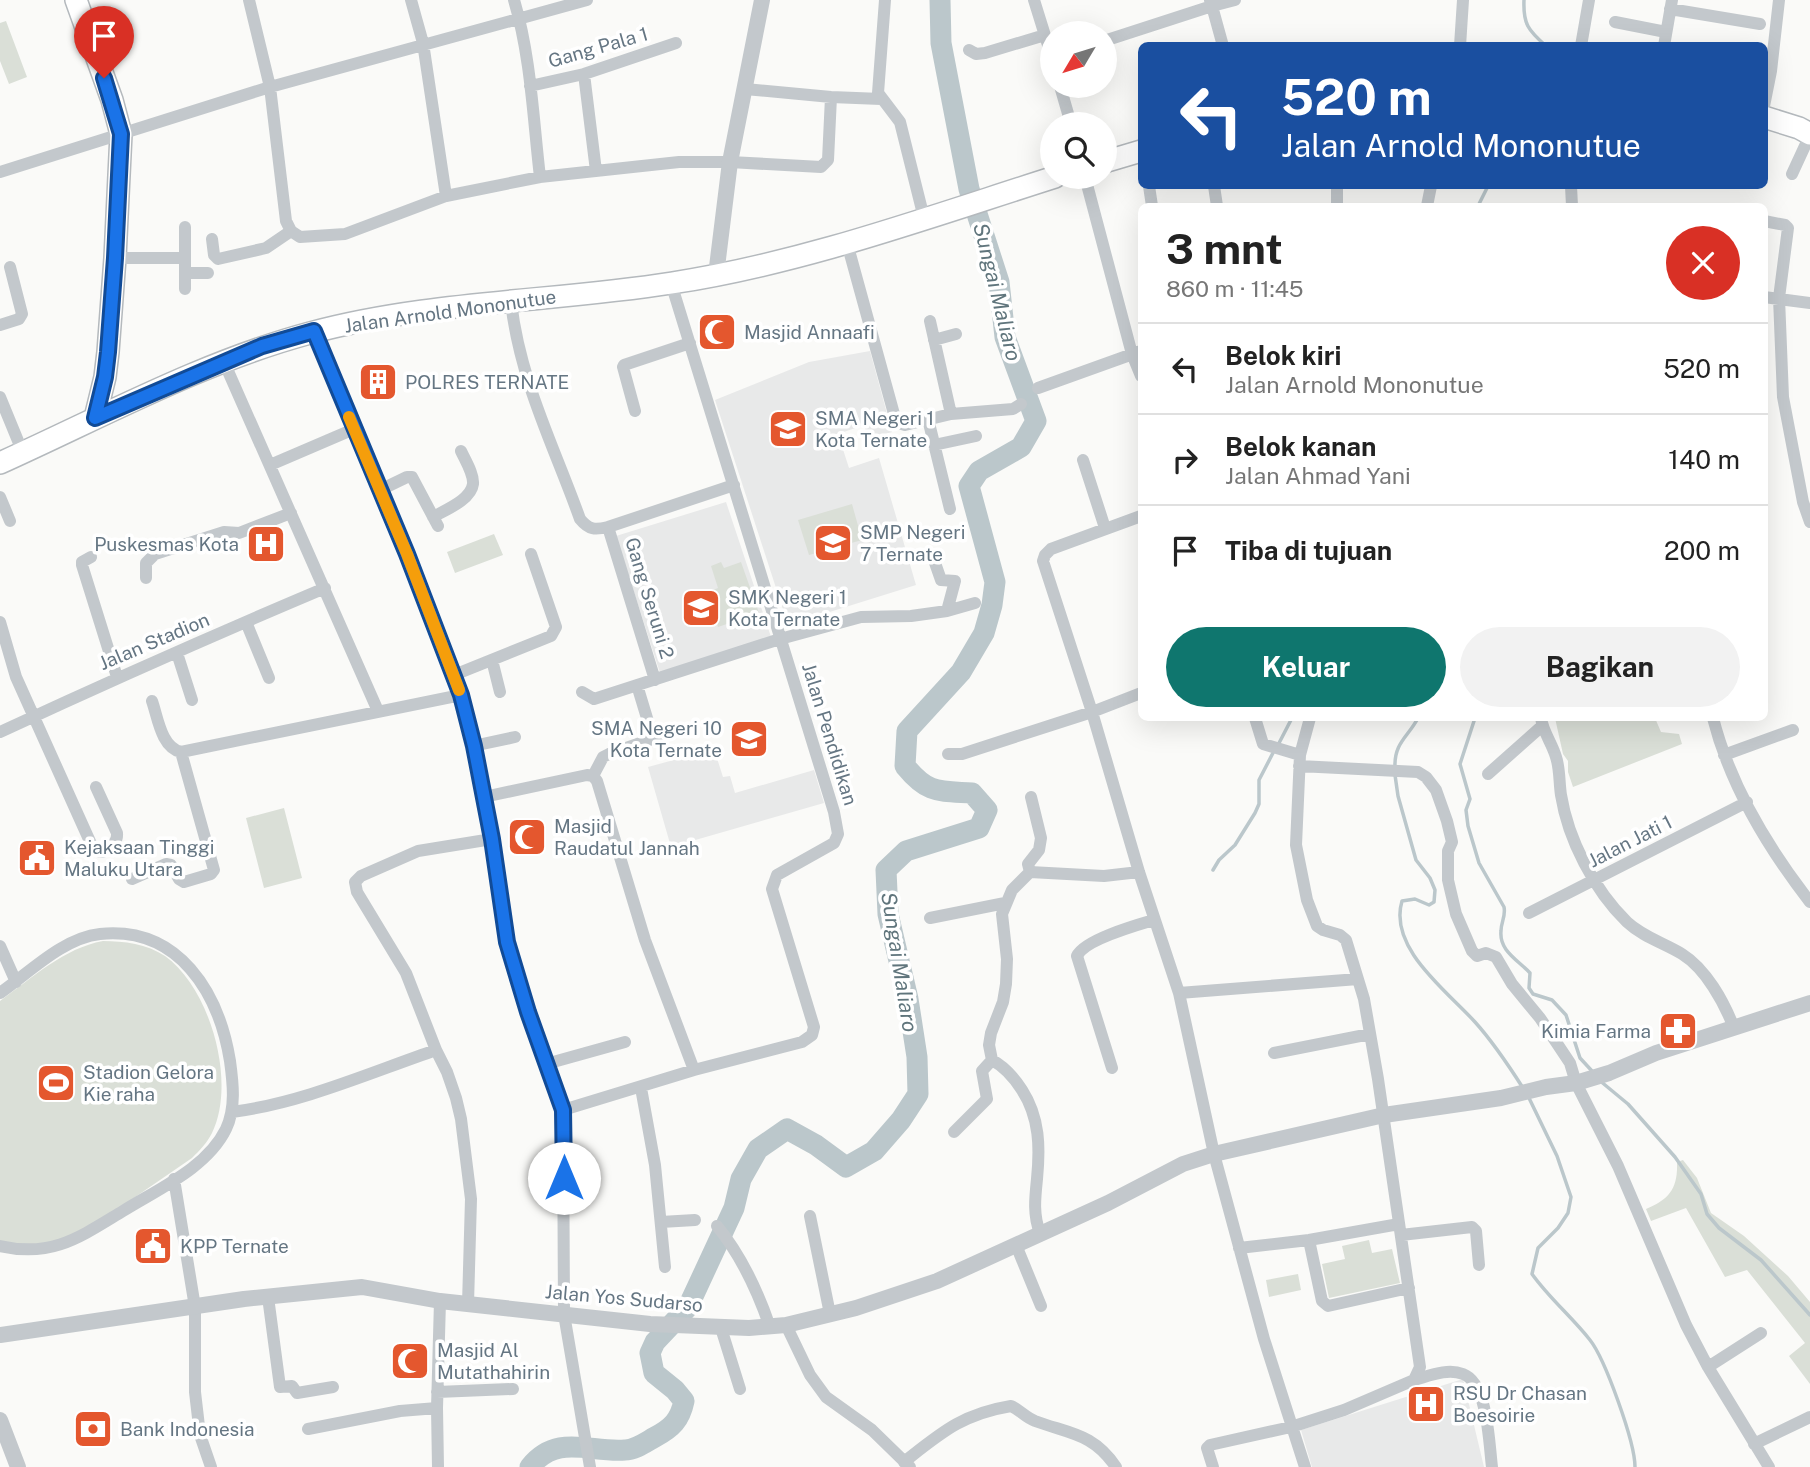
<!DOCTYPE html>
<html lang="id">
<head>
<meta charset="utf-8">
<style>
  :root { --surface:#fff; --page:#f2f2f2; --text:#222; --muted:#767676; --line:#e0e0e0; --accent:#0f766e }
  body { margin:0; font-family:"Public Sans",sans-serif; background:var(--page); color:var(--text); height:100vh; display:flex; flex-direction:column; font-size:26px; white-space:nowrap }
  * { box-sizing:border-box; margin:0 }
  p { font-size:23px; color:var(--muted) }
  .icon { flex:none; width:38px; height:38px; fill:none; stroke:currentColor; stroke-width:2; stroke-linecap:round; stroke-linejoin:round }
  .map { position:relative; flex:1; overflow:hidden }
  .details { position:absolute; left:1138px; top:203px; width:630px; height:518px; display:flex; flex-direction:column; background:var(--surface); border-radius:10px; box-shadow:0 7px 28px #0002 }
  .details>* { flex:none }
  .hud { position:absolute; left:1138px; top:42px; width:630px; height:147px; border-radius:10px; box-shadow:0 7px 28px #0002; background:#1a4fa0; color:#fff; overflow:hidden }
  .needle { width:46px; rotate:232deg }
  .fabs { position:absolute; left:1040px; top:21px; display:grid; gap:14px }
  .fabs a { display:grid; place-items:center; width:77px; height:77px; border-radius:50%; background:var(--surface); box-shadow:0 7px 28px #0002; font-size:35px }
  .pin { position:absolute; display:grid; place-items:center; width:60px; height:60px; color:#fff; margin:-72px -30px; border-radius:50% 50% 50% 0; rotate:-45deg; box-shadow:0 0 7px #0007 }
  .pin .icon { rotate:45deg }
  .me { position:absolute; width:77px; margin:-38px; rotate:0deg; stroke-linejoin:round; filter:drop-shadow(0 0 5px #0008) }
  .turn { display:flex; align-items:center; gap:24px; height:147px; padding:0 28px; font-size:32px }
  .turn .icon { width:91px; height:91px; stroke-width:2.5 }
  .turn b { display:block; font-size:49px; line-height:60px }
  .round { display:grid; place-items:center; flex:none; width:74px; height:74px; border-radius:37px; background:var(--page) }
  .headline { display:flex; align-items:center; justify-content:space-between; height:119px; padding:0 28px }
  h1 { font-size:42px; font-weight:700; line-height:52px }
  .button { display:flex; gap:14px; margin-top:auto; padding:14px 28px }
  .button a { flex:1; height:80px; border-radius:42px; background:var(--accent); color:#fff; font-size:28px; font-weight:700; line-height:80px; text-align:center }
  .button a+a { background:var(--page); color:var(--text) }
  ul { padding:0; list-style:none }
  li { display:flex; align-items:center; gap:21px; height:91px; padding:0 28px; border-top:2px solid var(--line) }
  li div { flex:1 }
  li b { display:block; font-size:26px }
  li em { font-style:normal }
  .map>svg:first-child { display:block }
  .built { fill:#e8e9e9 }
  .green { fill:#dadfd7 }
  .lines { fill:none; stroke-linecap:round; stroke-linejoin:round }
  .stream { stroke:#bbc7cb; stroke-width:3.5 }
  .river { stroke:#bbc7cb; stroke-width:21 }
  .trunk-casing { stroke:#b4b9bd; stroke-width:24 }
  .minor { stroke:#c3c8cc; stroke-width:12 }
  .tertiary { stroke:#c3c8cc; stroke-width:16 }
  .trunk { stroke:#fff; stroke-width:21 }
  .route-casing { stroke:#114b97; stroke-width:18 }
  .route { stroke:#1a73e8; stroke-width:12 }
  .slow { stroke:#f59e0b; stroke-width:12 }
  .labels { text-anchor:middle; stroke-width:7; stroke-linejoin:round; paint-order:stroke }
  .street-label { font-size:19px; fill:#657683; stroke:#fff }
  .poi-label { font-size:19px; fill:#657683; stroke:#fff; text-anchor:start }
  .water-label { font-size:21px; font-style:italic; fill:#60757c; stroke:#fff }
</style>
</head>
<body>
<div class="map">
<svg width="1810" height="1467" viewBox="0 0 1810 1467">
  <rect width="100%" height="100%" fill="#fafaf8"/>
  <path class="built" d="M870,351l22,81 -24,7 -4,-14 -26,9 11,34 30,-10 37,127 -128,40 -73,-225 94,-38z
    M726,502l46,138 -111,36 -45,-140z
    M714,749l9,28 7,-1 5,17 79,-23 10,33 -153,44 -23,-80z
    M1463,1379l21,88h-172l-11,-37z"/>
  <path class="green" d="M6,21l21,56 -18,7 -9,-23v-38z
    M852,504l10,36 -53,15 -11,-35z
    M494,534l9,21 -48,18 -8,-21z
    M721,562l3,6 17,-6 18,51 -41,14 -12,-34 12,-5 -7,-22z
    M1555,718h100l6,14 18,2 3,10 -109,43 -5,-15v-11l-5,-7z
    M284,808l18,70 -38,10 -18,-70z
    M103,941c21,0 44,3 62,15 45,32 72,126 47,177 -5,10 -12,17 -20,25l-112,77 -43,11 -37,-4v-241c32,-23 64,-53 103,-60z
    M1683,1160l14,18 14,35 33,23 44,40 22,26v82l-21,-28 16,-13 -58,-73 -22,7 -39,-69 -35,13 -5,-12c23,-10 32,-20 31,-47z
    M1369,1240l3,13 20,-4 8,34 -71,15 -7,-34 23,-5 -3,-13z
    M1298,1274l3,16 -32,7 -3,-17z"/>
  <g class="lines">
    <path class="stream" d="M1524,0c-1,24 4,30 22,46
      M1478,206l10,-20
      M1475,718l-15,46 10,35 -4,11 2,16 11,37 25,44c2,9 -3,15 -3,24 -2,20 17,29 29,42l-1,15 4,6 19,6 14,15 14,43 12,13
      M1278,745l14,-27
      M1395,767c-1,-24 13,-30 23,-49
      M1395,775l3,21 18,64 14,18 5,12 -1,12 -5,3 -14,-6 -13,2c-14,47 45,90 73,121 18,20 34,44 48,66
      M1213,870l6,-10 16,-15 20,-32 4,-9v-24l15,-29
      M1599,1080l29,24 47,53 26,37 6,20 12,14 42,32 49,55
      M1529,1098l28,58 14,41 -3,16 -10,15 -20,20 -6,26c17,24 40,43 58,66 15,19 45,102 45,127"/>
    <path class="river" d="M530,1467c27,-34 60,-14 95,-17 10,0 21,-8 30,-13 17,-9 25,-17 29,-36l-9,-11 -21,-17 -4,-20 5,-11 33,-35 46,-99 7,-29 17,-30 29,-20 29,16 30,22 28,-16 27,-31 17,-26 -1,-37 -9,-58 -20,-85 -2,-44 20,-19 73,-23 8,-18 -15,-17c-34,-2 -44,1 -67,-27l2,-35 54,-59 23,-39 8,-28 3,-23 -26,-96 10,-15 42,-24 15,-26 -31,-84 -6,-55 -30,-93 -28,-146 -1,-43"/>
    <g class="trunk-casing">
      <path id="trunk" d="M76,0l36,100 9,34 -6,124 -7,94 -3,25 -10,41
        M1764,117l35,11 11,6
        M1104,162l37,-11
        M0,463c102,-46 202,-101 310,-130 118,-32 242,-31 362,-50 131,-20 257,-66 383,-106"/>
    </g>
    <path class="minor" d="M249,0l21,87 16,134 5,10 9,6 45,-3 101,-38
      M411,0l12,43 23,153 94,-19
      M514,0c17,57 19,118 26,177l139,-15h51l91,5 7,-7 3,-63
      M885,0l-7,93 22,29 24,96
      M1034,0l18,58
      M1670,9l90,15
      M1615,22l51,10
      M1104,41l108,-35 -2,-6
      M1223,46l-11,-40 23,-6
      M1460,46l3,-46
      M1581,46l8,-46
      M1664,46l8,-46
      M969,50l7,4 9,-1 60,-18
      M584,74l12,97
      M530,86l54,-12 92,-31
      M1060,86l11,38
      M745,89l86,8 50,2
      M1764,106l7,-35 8,-71
      M0,172l270,-85 317,-87
      M1792,174l18,-39
      M1085,177l47,177 9,22
      M1149,186l3,20
      M1214,186l3,20
      M1571,186l1,20
      M1337,206v-20
      M1427,206l4,-20
      M1764,221l21,4 3,3 -9,70 4,99 20,105 7,20
      M212,239l2,16 4,4 48,-11 25,-17
      M847,243l47,171 5,9 6,2 46,-11 62,-5 8,-5
      M115,258h70
      M185,273h23
      M185,289v-62
      M1764,297l46,6
      M511,302c9,79 43,144 69,217 9,11 15,11 28,8l126,-42
      M930,321l21,93
      M0,325l19,-6 3,-5 -12,-47
      M314,332l140,343 24,91 14,73 12,89 7,28 52,154 1,204 26,153
      M934,340l22,-6
      M224,362l154,349
      M1038,388l103,-37
      M0,397l23,56
      M635,411l-12,-44 1,-2 66,-22
      M928,419l22,90
      M934,445l42,-9
      M1083,460l22,68
      M270,465l84,-36
      M380,490l27,-13h5l26,49
      M0,497l10,24
      M1141,516l-90,33 -6,6 -2,6 49,151 47,160 40,121 35,161 50,185 41,128
      M433,517c12,-7 38,-17 40,-33 1,-10 -8,-24 -12,-33
      M608,527l47,153
      M91,557l-9,5v3l35,112
      M934,560l7,20 14,1 -8,30
      M146,578v-15l9,-9 69,-22 15,1 52,-20
      M0,622l16,55 76,169 5,5 6,1c7,-6 15,-9 14,-19l-21,-46
      M246,622l23,56
      M177,653l15,47
      M492,660l8,32
      M454,675l97,-39 5,-9 -25,-73
      M637,685l16,53
      M582,692l12,7 186,-60 81,-22 50,-1 36,-5 28,-8
      M152,701c6,17 9,46 29,51
      M1541,718c2,14 11,25 15,39 4,12 3,25 5,38 7,44 33,95 66,127 16,15 37,21 55,32 24,15 42,48 52,74
      M1713,718c17,67 55,130 97,184
      M0,732c108,-50 216,-98 325,-144
      M473,746l42,-9
      M948,754h14l130,-42 49,-19
      M1300,755l10,-37
      M1724,755l69,-25
      M1299,766l119,6 8,5 10,13 11,31 5,21 -4,9v29l8,34 16,37 5,5 9,-3 10,4 16,27 28,34 30,45 6,20 42,83 68,159 22,42 61,100
      M1488,774l54,-48
      M593,776l10,-19 6,-3 69,-24
      M484,797l103,-22 6,1 4,5 48,159 49,130
      M1030,872l-2,-8 11,-14 2,-12 -10,-41
      M132,879l34,-15 5,1 8,14 5,3 27,-8 3,-4 -33,-118 280,-57
      M1529,913l218,-111
      M930,918l75,-15
      M0,946l16,36
      M0,993c30,-21 63,-55 100,-59 79,-8 119,59 130,127 3,22 6,47 -4,68 -19,39 -68,60 -103,82 -43,26 -71,47 -123,35
      M1179,993l179,-14
      M1274,1053l96,-19
      M546,1064l79,-22
      M1112,1068l-35,-112c7,-16 60,-31 77,-36
      M641,1088l14,77 10,102
      M563,1110l131,-40 108,-28 10,-7 2,-8 -42,-138 5,-14 57,-32 4,-9 -4,-22 -163,-529
      M232,1112c70,-9 137,-39 204,-62
      M954,1132l33,-33 -5,-28 10,-11
      M174,1179l21,128v85l5,43 11,32
      M810,1216l20,98
      M661,1222l34,-2
      M717,1226c23,28 41,66 53,101
      M1040,1233c-7,-18 -5,-35 -3,-54 3,-31 3,-61 -15,-89 -7,-11 -17,-23 -30,-30l-3,-15 2,-12 12,-31 3,-18 1,-25 -5,-45 10,-24 18,-18 74,4 35,-4
      M1401,1235l71,-8 4,4 3,34
      M1309,1240l13,61 6,5 81,-18
      M1016,1245l25,61
      M1239,1248l70,-8 90,-16
      M268,1297l12,90 12,-1 5,7 36,-6
      M468,1304l3,-105 -10,-80 -5,-21 -9,-26 -11,-22 -30,-77 -49,-81 -2,-10 6,-6 57,-25 74,-12
      M786,1325l24,50 16,22 46,33 38,37
      M721,1328l19,61
      M1708,1367l53,-34
      M1414,1380c15,-4 33,-12 49,-6 25,9 26,70 29,93
      M437,1392l76,-3
      M308,1429l92,-18 37,-3
      M1754,1444l56,-27
      M904,1462c37,-29 58,-48 107,-56 9,4 14,11 24,15 35,13 58,12 81,46
      M438,1467l-1,-59 3,-107
      M1213,1467l-6,-19 3,-3 81,-18 53,-17 70,-30 6,-13 -42,-288 -14,-80 -18,-59 -6,-5 -17,-5 -6,-4 -10,-26 -11,-55 4,-90 -37,-11 -8,-26"/>
    <path class="tertiary" d="M716,275l14,-113 32,-162
      M0,1335l244,-36 118,-12 78,14 210,23 99,4 37,-3 70,-17 81,-27 171,-78 75,-39 31,-10 170,-39 117,-17 45,-11 30,-4 33,-10 47,-20 154,-50
      M0,1420l18,47"/>
    <use href="#trunk" class="trunk"/>
  </g>
  <g class="lines">
    <g class="route-casing">
      <path id="route" d="M104,78l17,56 -6,124 -7,94 -3,25 -10,41 167,-72 52,-15 93,223 54,141 13,51 18,93 15,103 21,70 35,98 1,68"/>
    </g>
    <use href="#route" class="route"/>
    <path class="slow" d="M349,417l58,137 52,136"/>
  </g>
  <defs>
    <g id="mosque-square" transform="scale(2.0125)"><rect x="-9" y="-9" width="18" height="18" rx="4" fill="#e4572e" stroke="#fff"/><path d="M3.5-4.9A6 6 0 1 0 3.5 4.9A5 5 0 1 1 3.5-4.9Z" fill="#fff"/></g>
    <g id="building-square" transform="scale(2.0125)"><rect x="-9" y="-9" width="18" height="18" rx="4" fill="#e4572e" stroke="#fff"/><path d="M-4-6H4V6H1V3H-1V6H-4ZM-2.5-4.3h1.7v1.8h-1.7ZM.8-4.3h1.7v1.8H.8ZM-2.5-1h1.7V.8h-1.7ZM.8-1h1.7V.8H.8Z" fill="#fff"/></g>
    <g id="school-square" transform="scale(2.0125)"><rect x="-9" y="-9" width="18" height="18" rx="4" fill="#e4572e" stroke="#fff"/><path d="M0-5L7-2L0 1L-7-2ZM-4 1L0 2.5L4 1V4Q0 6-4 4Z" fill="#fff"/></g>
    <g id="hospital-square" transform="scale(2.0125)"><rect x="-9" y="-9" width="18" height="18" rx="4" fill="#e4572e" stroke="#fff"/><path d="M-5-5h3v3.5h4V-5h3V5h-3V1.5h-4V5h-3Z" fill="#fff"/></g>
    <g id="civic-square" transform="scale(2.0125)"><rect x="-9" y="-9" width="18" height="18" rx="4" fill="#e4572e" stroke="#fff"/><path d="M-.6-6.5H3V-4.5H.6V-3L4-1V1h2V6H-6V1h2V-1L-.6-3ZM-1.2 2.5V6h2.4V2.5Z" fill="#fff"/></g>
    <g id="pharmacy-square" transform="scale(2.0125)"><rect x="-9" y="-9" width="18" height="18" rx="4" fill="#e4572e" stroke="#fff"/><path d="M-2-6h4v4h4v4h-4v4h-4v-4h-4v-4h4Z" fill="#fff"/></g>
    <g id="stadium-square" transform="scale(2.0125)"><rect x="-9" y="-9" width="18" height="18" rx="4" fill="#e4572e" stroke="#fff"/><path d="M0-5a6.5 5 0 1 0 0 10a6.5 5 0 1 0 0-10ZM-3.5-1.8h7v3.6h-7Z" fill="#fff"/></g>
    <g id="bank-square" transform="scale(2.0125)"><rect x="-9" y="-9" width="18" height="18" rx="4" fill="#e4572e" stroke="#fff"/><path d="M-6-4H6V4H-6ZM0-2.3a2.3 2.3 0 1 0 0 4.6a2.3 2.3 0 1 0 0-4.6Z" fill="#fff"/></g>
  </defs>
  <g fill-rule="evenodd">
    <use href="#mosque-square" x="717" y="332"/>
    <use href="#building-square" x="378" y="382"/>
    <use href="#school-square" x="788" y="429"/>
    <use href="#school-square" x="833" y="543"/>
    <use href="#hospital-square" x="266" y="544"/>
    <use href="#school-square" x="701" y="608"/>
    <use href="#school-square" x="749" y="739"/>
    <use href="#mosque-square" x="527" y="837"/>
    <use href="#civic-square" x="37" y="858"/>
    <use href="#pharmacy-square" x="1678" y="1031"/>
    <use href="#stadium-square" x="56" y="1083"/>
    <use href="#civic-square" x="153" y="1246"/>
    <use href="#mosque-square" x="410" y="1361"/>
    <use href="#hospital-square" x="1426" y="1404"/>
    <use href="#bank-square" x="93" y="1429"/>
  </g>
  <g class="labels">
    <g class="street-label">
      <text transform="translate(598 47) rotate(-16)" y="7">Gang Pala 1</text>
      <text transform="translate(450 311) rotate(-8)" y="7">Jalan Arnold Mononutue</text>
      <text transform="translate(650 598) rotate(73)" y="7">Gang Seruni 2</text>
      <text transform="translate(154 641) rotate(-23)" y="7">Jalan Stadion</text>
      <text transform="translate(830 734) rotate(73)" y="7">Jalan Pendidikan</text>
      <text transform="translate(1630 841) rotate(-27)" y="7">Jalan Jati 1</text>
      <text transform="translate(624 1298) rotate(5)" y="7">Jalan Yos Sudarso</text>
    </g>
    <g class="poi-label">
      <text x="744" y="339">Masjid Annaafi</text>
      <text x="405" y="389">POLRES TERNATE</text>
      <text x="815" y="425">SMA Negeri 1<tspan x="815" dy="22">Kota Ternate</tspan></text>
      <text x="860" y="539">SMP Negeri<tspan x="860" dy="22">7 Ternate</tspan></text>
      <text x="239" y="551" text-anchor="end">Puskesmas Kota</text>
      <text x="728" y="604">SMK Negeri 1<tspan x="728" dy="22">Kota Ternate</tspan></text>
      <text x="722" y="735" text-anchor="end">SMA Negeri 10<tspan x="722" dy="22">Kota Ternate</tspan></text>
      <text x="554" y="833">Masjid<tspan x="554" dy="22">Raudatul Jannah</tspan></text>
      <text x="64" y="854">Kejaksaan Tinggi<tspan x="64" dy="22">Maluku Utara</tspan></text>
      <text x="1651" y="1038" text-anchor="end">Kimia Farma</text>
      <text x="83" y="1079">Stadion Gelora<tspan x="83" dy="22">Kie raha</tspan></text>
      <text x="180" y="1253">KPP Ternate</text>
      <text x="437" y="1357">Masjid Al<tspan x="437" dy="22">Mutathahirin</tspan></text>
      <text x="1453" y="1400">RSU Dr Chasan<tspan x="1453" dy="22">Boesoirie</tspan></text>
      <text x="120" y="1436">Bank Indonesia</text>
    </g>
    <g class="water-label">
      <text transform="translate(997 292) rotate(76)" y="7">Sungai Maliaro</text>
      <text transform="translate(899 962) rotate(81)" y="7">Sungai Maliaro</text>
    </g>
  </g>
</svg>
<div class="fabs">
<a><svg class="needle" viewBox="-14 -14 28 28"><path d="M0-13l5 13h-10z" fill="#e53935"/><path d="M0 13l5-13h-10z" fill="#767676"/></svg></a>
<a><svg class="icon" aria-label="search" viewBox="0 0 24 24"><circle cx="10" cy="10" r="6"/><path d="M15 15l6 6"/></svg></a>
</div>
<div class="pin" style="left:104px;top:78px;background:#d93025"><svg class="icon" aria-label="arrive" viewBox="0 0 24 24"><path d="M6 21V4h12l-3 4 3 4H6"/></svg></div>
<svg class="me" style="left:564px;top:1178px" viewBox="-20 -20 40 40"><circle r="19" fill="#fff"/><path d="M0-13L10 11 0 6-10 11z" fill="#1a73e8"/></svg>
<div class="hud">
<div class="turn"><svg class="icon" aria-label="left" viewBox="0 0 24 24"><path d="M17 20v-9H6M10 6l-5 5 5 5"/></svg><div><b>520 m</b>Jalan Arnold Mononutue</div></div>
</div>
<section class="details">
<div class="headline"><div><h1>3 mnt</h1><p>860 m · 11:45</p></div><a class="round" style="background:#d93025;color:#fff"><svg class="icon" aria-label="close" viewBox="0 0 24 24"><path d="M6 6l12 12M18 6L6 18"/></svg></a></div>
<ul>
<li><svg class="icon" aria-label="left" viewBox="0 0 24 24"><path d="M17 20v-9H6M10 6l-5 5 5 5"/></svg><div><b>Belok kiri</b><p>Jalan Arnold Mononutue</p></div><em>520 m</em></li>
<li><svg class="icon" aria-label="right" viewBox="0 0 24 24"><path d="M7 20v-9h11M14 6l5 5-5 5"/></svg><div><b>Belok kanan</b><p>Jalan Ahmad Yani</p></div><em>140 m</em></li>
<li><svg class="icon" aria-label="arrive" viewBox="0 0 24 24"><path d="M6 21V4h12l-3 4 3 4H6"/></svg><div><b>Tiba di tujuan</b></div><em>200 m</em></li>
</ul>
<div class="button"><a>Keluar</a><a>Bagikan</a></div>
</section>
</div>
</body>
</html>
